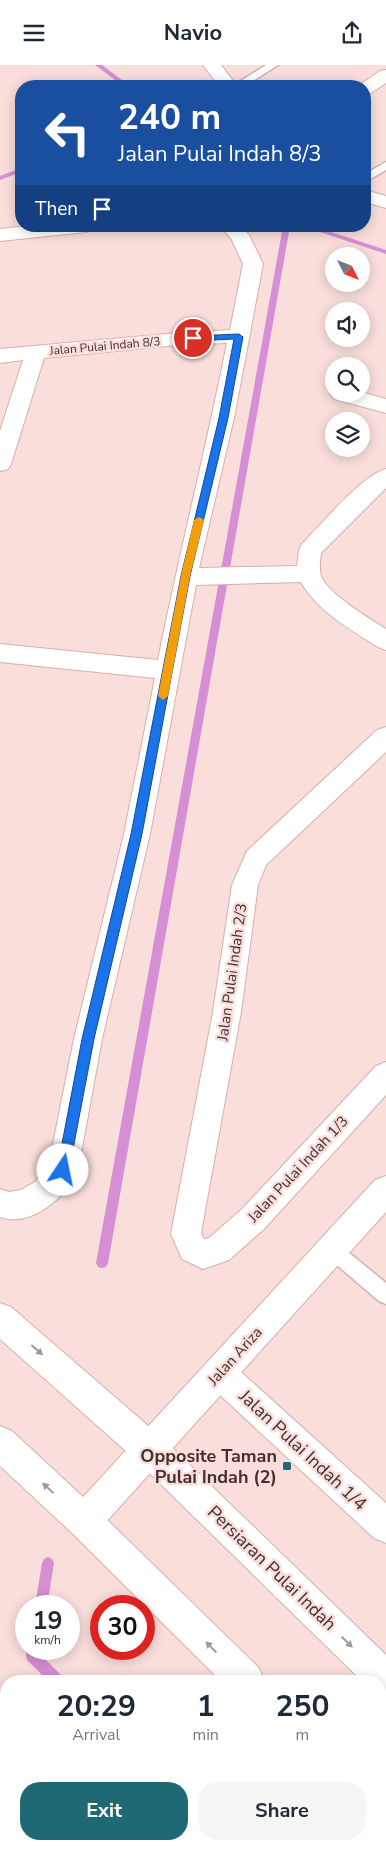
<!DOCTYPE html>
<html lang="en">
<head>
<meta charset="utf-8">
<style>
  :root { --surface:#fff; --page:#f6f6f7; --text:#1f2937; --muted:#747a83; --accent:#1e6973 }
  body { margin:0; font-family:"Nunito Sans",sans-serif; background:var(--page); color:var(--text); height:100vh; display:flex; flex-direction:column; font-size:19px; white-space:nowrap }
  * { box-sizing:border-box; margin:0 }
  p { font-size:16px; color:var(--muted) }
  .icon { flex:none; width:28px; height:28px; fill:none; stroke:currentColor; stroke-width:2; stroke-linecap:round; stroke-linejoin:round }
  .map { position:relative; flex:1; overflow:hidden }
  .side { position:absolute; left:0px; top:1610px; width:386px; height:175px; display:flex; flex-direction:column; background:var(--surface); border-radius:20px 20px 0 0; box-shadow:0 2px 12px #0003 }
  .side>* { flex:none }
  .hud { position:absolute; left:15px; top:15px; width:356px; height:152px; border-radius:20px; box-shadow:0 2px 12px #0003; background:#1a4fa0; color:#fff; overflow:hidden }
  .needle { width:32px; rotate:132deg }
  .fabs { position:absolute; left:325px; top:182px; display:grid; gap:10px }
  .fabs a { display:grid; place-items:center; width:45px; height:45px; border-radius:50%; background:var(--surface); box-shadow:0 2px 12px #0003; font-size:25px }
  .speed { position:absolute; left:15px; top:1530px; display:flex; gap:10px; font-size:25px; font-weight:700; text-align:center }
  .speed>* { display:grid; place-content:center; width:65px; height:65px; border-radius:50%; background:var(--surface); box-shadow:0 2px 12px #0003; line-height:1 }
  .speed small { font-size:12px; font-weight:400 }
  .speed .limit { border:8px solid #d22; background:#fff; color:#111 }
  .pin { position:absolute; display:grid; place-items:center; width:42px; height:42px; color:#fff; margin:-21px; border:2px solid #fff; border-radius:50%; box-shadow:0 1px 5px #0007 }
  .me { position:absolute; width:55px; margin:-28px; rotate:11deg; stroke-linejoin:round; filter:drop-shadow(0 0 4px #0008) }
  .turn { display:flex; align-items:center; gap:18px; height:105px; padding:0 20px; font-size:22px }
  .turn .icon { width:65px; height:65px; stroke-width:2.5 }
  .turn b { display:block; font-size:35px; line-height:42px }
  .then { display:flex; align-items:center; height:48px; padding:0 20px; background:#0003; gap:10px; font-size:19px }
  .eta { display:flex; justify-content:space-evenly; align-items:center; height:85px; text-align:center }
  .eta b { font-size:30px; font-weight:700; line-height:35px }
  .button { display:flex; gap:10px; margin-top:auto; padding:10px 20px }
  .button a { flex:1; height:58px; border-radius:20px; background:var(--accent); color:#fff; font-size:20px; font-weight:700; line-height:58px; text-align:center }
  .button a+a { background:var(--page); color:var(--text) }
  header { display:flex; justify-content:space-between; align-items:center; height:65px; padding:0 20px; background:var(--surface); font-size:22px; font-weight:700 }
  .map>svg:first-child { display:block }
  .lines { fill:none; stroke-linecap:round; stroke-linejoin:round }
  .stream { fill:#d68ed5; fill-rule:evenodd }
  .service-casing { stroke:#d9afa9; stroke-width:3 }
  .minor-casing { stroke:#d9afa9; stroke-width:2 }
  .tertiary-casing { stroke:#d9afa9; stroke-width:2 }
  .secondary-casing { stroke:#d9afa9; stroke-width:2 }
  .service { fill:#fff; fill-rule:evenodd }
  .minor { fill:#fff; fill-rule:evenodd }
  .tertiary { fill:#fff; fill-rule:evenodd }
  .secondary { fill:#fff; fill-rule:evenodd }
  .oneway { fill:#a09896 }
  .route { fill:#1a73e8; stroke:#114b97 }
  .slow { fill:#f59e0b }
  .poi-dot { fill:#1e6973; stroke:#f9dedb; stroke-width:2 }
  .labels { text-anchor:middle; stroke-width:5; stroke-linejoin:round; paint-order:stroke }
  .far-street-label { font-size:12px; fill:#41302e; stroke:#f9dedb }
  .street-label { font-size:15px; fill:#41302e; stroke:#f9dedb }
  .near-street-label { font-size:18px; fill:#41302e; stroke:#f9dedb }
  .near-poi-label { font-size:18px; font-weight:bold; fill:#41302e; stroke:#f9dedb; text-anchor:end }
</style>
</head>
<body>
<header><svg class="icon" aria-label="menu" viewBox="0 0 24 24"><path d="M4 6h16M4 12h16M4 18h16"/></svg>Navio<svg class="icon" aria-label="share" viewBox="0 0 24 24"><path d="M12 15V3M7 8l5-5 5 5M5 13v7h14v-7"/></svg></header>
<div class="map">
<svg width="386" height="1785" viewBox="0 0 386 1785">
  <rect width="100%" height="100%" fill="#f9dedb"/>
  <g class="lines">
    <path class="stream" d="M95,0h7l28,21h-7z
      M21,103v4l-21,8v-4z
      M283,161h7l-182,1037 -2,4 -4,1 -4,-1 -2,-4z
      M302,161h11l73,24v4z
      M48,1492l4,2 2,4 -7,43h-12l7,-43 2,-4z
      M27,1584h12v4l23,23 1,5h-15l-21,-21 -1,-5z
      M207,1779h16l4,6h-17z"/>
    <g class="service-casing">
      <path id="service" d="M266,0h12l-33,21h-12z
        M386,97v8l-21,12v-8z
        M331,1175l6,3 49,40v21l-7,-3 -54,-46 -3,-6 3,-6z
        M0,1630l6,3v26l-6,-3z"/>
    </g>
    <g class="minor-casing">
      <path id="minor" d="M386,5v13l-15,10 -6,1v-8h-7l22,-15z
        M28,161h67l-2,4 -7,2 -86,9v-12z
        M220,161h21l8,9 14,29 -29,154 -35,150 98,-2 2,-16 3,-6c19,-19 60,-69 84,-75v19l-65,65c-1,7 -2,16 0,23 7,18 49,43 65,53v21l-8,-3c-28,-18 -60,-35 -77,-65l-105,3 -46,249 -48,205 -24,131c-12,27 -46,58 -78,47v-28l9,3 12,-2 14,-8 14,-18 25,-125 50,-205 31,-156 -155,-16v-18l158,16c21,-106 48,-211 69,-317l-49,2 -134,13 -33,106 -3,5 -8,2v-40l23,-71 -23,3v-14l178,-16 52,-3 13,-66 -12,-26z
        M334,324v5l27,-2 25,7v14l-52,-14 -4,-5z
        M386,662v25l-120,113 -8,20 -17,127 -40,221 3,6 5,-1 33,-29 134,-143 10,-4v33l-122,134 -35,31 -26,9 -21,-10 -11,-25 42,-222 19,-127 15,-34 130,-121z
        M219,1292l11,5 156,141v40l-12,-5 -166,-154 -5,-11 5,-11z
        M86,1779h38l-2,6h-38z"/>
    </g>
    <g class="tertiary-casing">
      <path id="tertiary" d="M203,0h18l16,21h-18z
        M365,125l21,6v12l-21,-6z
        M386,1111v36l-290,321 -12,5 -12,-5 -5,-12 5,-12 303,-329z"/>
    </g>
    <g class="secondary-casing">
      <path id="secondary" d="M0,1238l11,4 150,130 225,218v43l-6,-3v-14h-18l-225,-220 -137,-122z
        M0,1361l12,5 84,78 163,159 5,13h-43l-149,-148 -72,-67z
        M380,1729l6,3v41l-6,-3z"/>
    </g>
    <use href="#service" class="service"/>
    <use href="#minor" class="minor"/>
    <use href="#tertiary" class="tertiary"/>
    <use href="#secondary" class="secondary"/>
  </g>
  <defs><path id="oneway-solid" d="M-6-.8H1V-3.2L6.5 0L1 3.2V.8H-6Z" transform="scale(1.25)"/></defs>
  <g class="oneway">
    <use href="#oneway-solid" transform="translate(37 1285) rotate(41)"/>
    <use href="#oneway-solid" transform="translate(48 1423) rotate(-137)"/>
    <use href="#oneway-solid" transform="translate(347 1577) rotate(44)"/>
    <use href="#oneway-solid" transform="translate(211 1582) rotate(-135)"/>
  </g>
  <path class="route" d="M239,269l4,3 -15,81 -38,158 -48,258 -48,205 -25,131 -2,4 -4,2 -5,-2 -1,-4 25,-131 49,-205 50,-258 38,-158 15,-79 -41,2 -4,-3 4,-2z"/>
  <path class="slow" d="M199,452l5,3 -14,56 -22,120 -5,4 -5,-4 23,-120 13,-56z"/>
  <rect class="poi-dot" x="282" y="1396" width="10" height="10" rx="2.5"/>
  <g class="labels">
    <g class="far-street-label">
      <text transform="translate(105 281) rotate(-5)" y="4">Jalan Pulai Indah 8/3</text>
    </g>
    <g class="street-label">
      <text transform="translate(232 907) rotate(-82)" y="5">Jalan Pulai Indah 2/3</text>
      <text transform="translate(298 1104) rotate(-47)" y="5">Jalan Pulai Indah 1/3</text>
      <text transform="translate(235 1291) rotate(-48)" y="5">Jalan Ariza</text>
    </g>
    <g class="near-street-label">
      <text transform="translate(303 1385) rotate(43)" y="6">Jalan Pulai Indah 1/4</text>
      <text transform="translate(272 1503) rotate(44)" y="6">Persiaran Pulai Indah</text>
    </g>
    <g class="near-poi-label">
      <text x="277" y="1397">Opposite Taman<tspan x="277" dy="21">Pulai Indah (2)</tspan></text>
    </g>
  </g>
</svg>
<div class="fabs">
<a><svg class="needle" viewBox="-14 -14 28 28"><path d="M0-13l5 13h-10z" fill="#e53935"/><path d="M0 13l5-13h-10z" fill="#747a83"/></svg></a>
<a><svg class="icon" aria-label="sound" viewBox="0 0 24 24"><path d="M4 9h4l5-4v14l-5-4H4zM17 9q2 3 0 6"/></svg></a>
<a><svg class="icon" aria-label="search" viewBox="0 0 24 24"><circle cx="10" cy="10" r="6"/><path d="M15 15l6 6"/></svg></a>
<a><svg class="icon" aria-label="layers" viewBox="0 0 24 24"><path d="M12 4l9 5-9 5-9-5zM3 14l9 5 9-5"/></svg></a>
</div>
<div class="speed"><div>19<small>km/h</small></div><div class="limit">30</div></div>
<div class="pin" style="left:193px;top:273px;background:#d93025"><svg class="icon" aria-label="arrive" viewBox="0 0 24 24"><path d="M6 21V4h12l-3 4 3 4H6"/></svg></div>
<svg class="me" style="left:63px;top:1105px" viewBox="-20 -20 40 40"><circle r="19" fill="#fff"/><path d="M0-13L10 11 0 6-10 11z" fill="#1a73e8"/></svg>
<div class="hud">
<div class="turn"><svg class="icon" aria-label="left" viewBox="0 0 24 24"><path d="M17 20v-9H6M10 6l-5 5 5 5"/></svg><div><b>240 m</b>Jalan Pulai Indah 8/3</div></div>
<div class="then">Then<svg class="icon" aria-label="arrive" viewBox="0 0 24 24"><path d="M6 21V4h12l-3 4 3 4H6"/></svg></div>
</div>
<section class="side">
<div class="eta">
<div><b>20:29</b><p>Arrival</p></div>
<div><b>1</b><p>min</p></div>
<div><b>250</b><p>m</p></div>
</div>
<div class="button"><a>Exit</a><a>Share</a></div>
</section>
</div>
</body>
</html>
